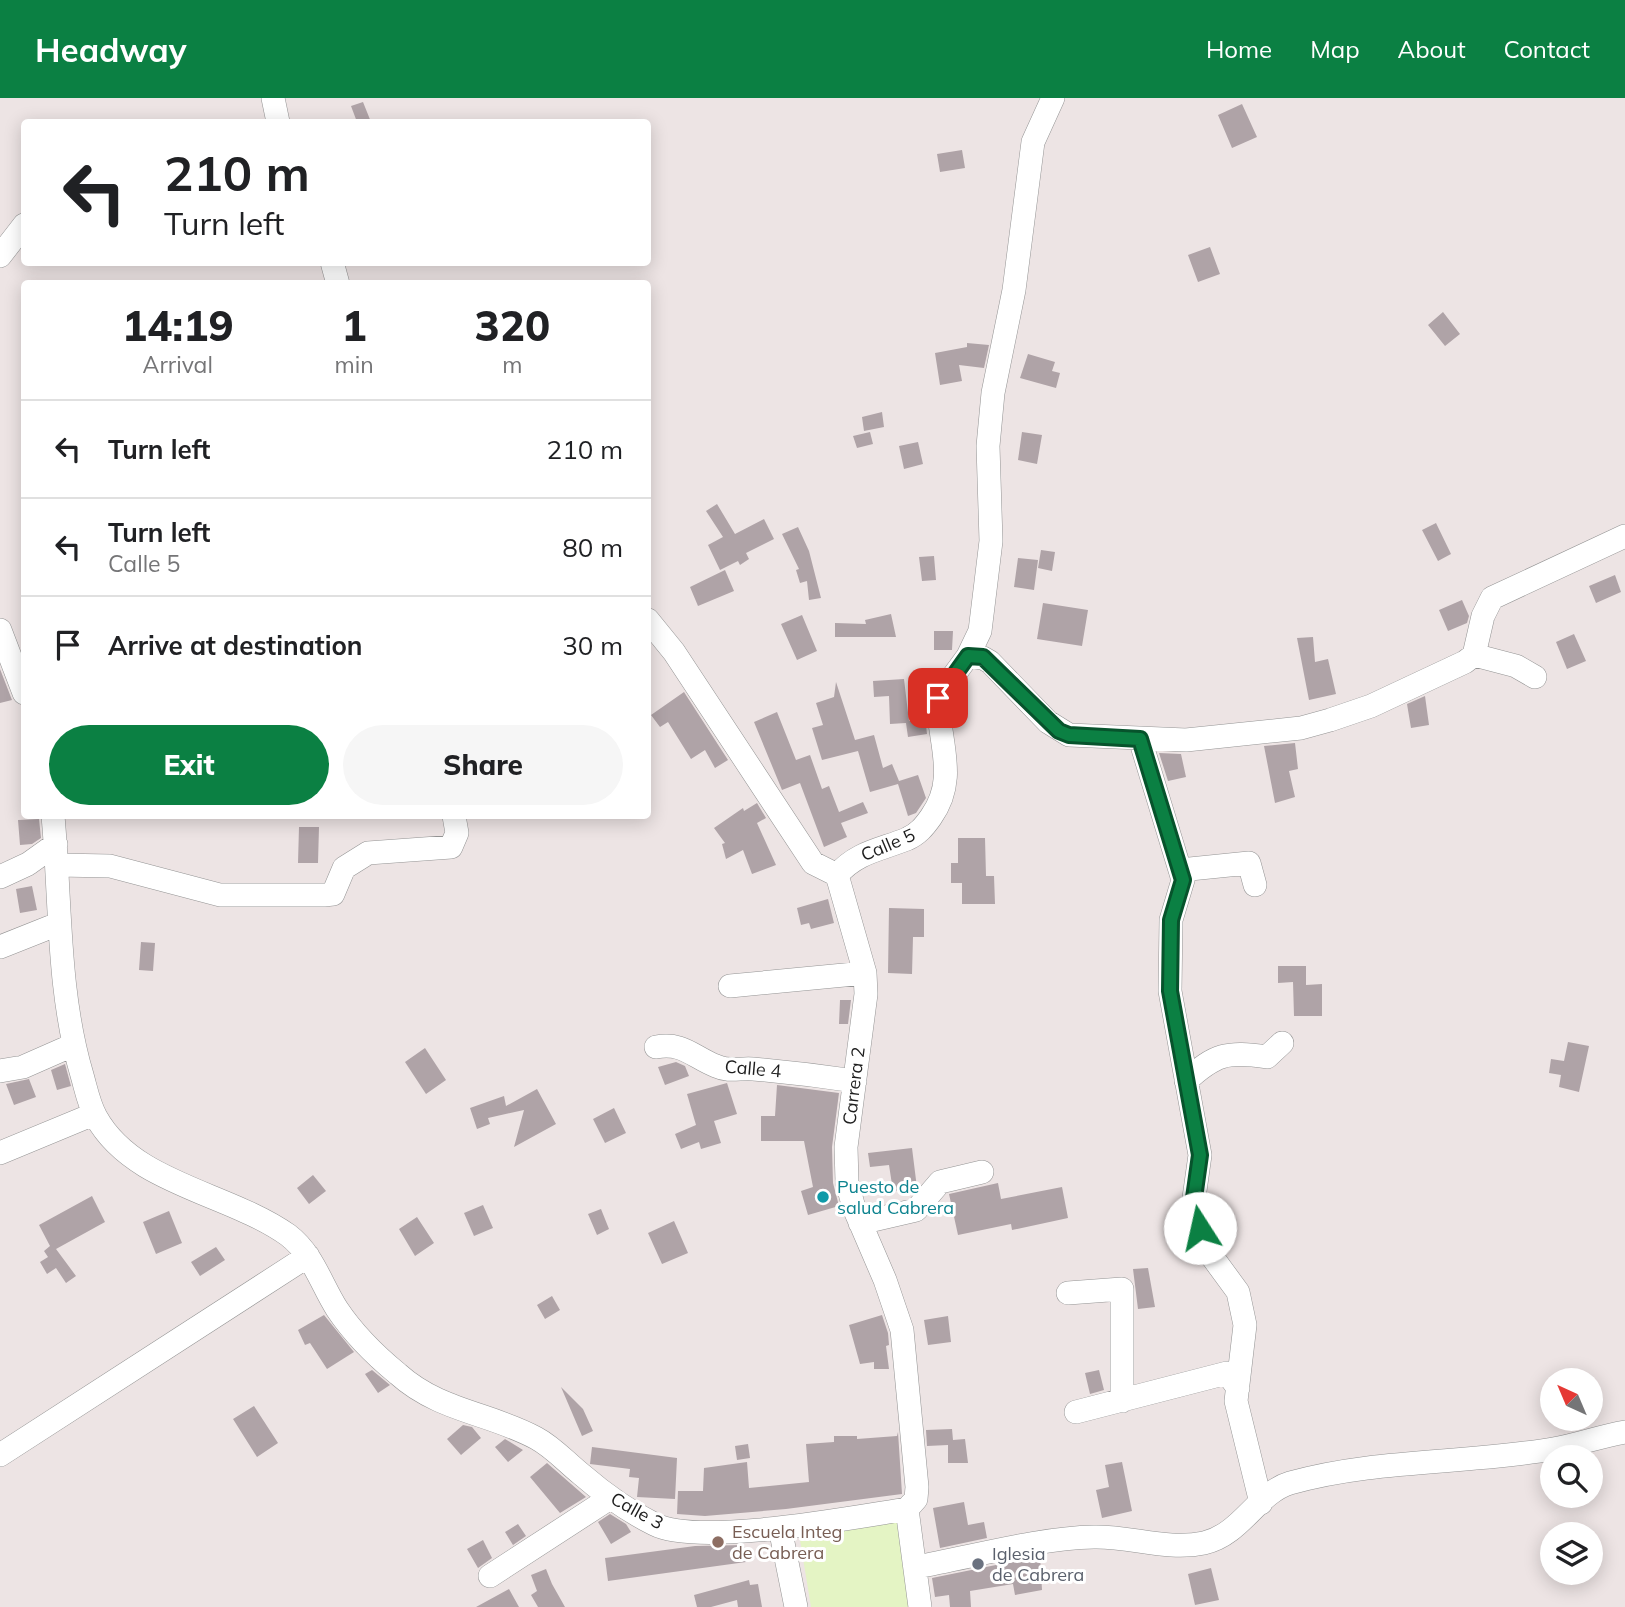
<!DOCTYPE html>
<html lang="en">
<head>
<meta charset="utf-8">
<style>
  :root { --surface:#fff; --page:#f6f6f6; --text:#202124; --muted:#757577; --line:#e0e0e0; --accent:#0b8043 }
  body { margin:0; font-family:Mulish,sans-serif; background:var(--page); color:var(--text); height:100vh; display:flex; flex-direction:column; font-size:26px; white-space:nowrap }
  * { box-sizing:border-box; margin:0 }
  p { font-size:23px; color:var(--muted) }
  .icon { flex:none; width:38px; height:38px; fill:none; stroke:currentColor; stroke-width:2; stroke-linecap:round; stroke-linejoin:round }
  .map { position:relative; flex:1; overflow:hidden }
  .details { position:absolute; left:21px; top:182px; width:630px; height:539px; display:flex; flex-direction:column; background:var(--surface); border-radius:7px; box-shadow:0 4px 18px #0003 }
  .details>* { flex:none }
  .banner { position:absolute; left:21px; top:21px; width:630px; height:147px; border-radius:7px; box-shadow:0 4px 18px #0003; background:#fff; color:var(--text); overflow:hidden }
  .needle { width:46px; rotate:316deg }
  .controls { position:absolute; left:1540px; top:1270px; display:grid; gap:14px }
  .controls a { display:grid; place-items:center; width:63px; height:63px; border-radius:50%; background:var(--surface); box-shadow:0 4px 18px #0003; font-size:35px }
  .pin { position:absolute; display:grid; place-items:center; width:60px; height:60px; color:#fff; margin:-30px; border-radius:14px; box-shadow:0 4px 10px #0006 }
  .me { position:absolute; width:77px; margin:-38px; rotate:350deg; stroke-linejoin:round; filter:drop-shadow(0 0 5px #0008) }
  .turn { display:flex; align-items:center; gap:24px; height:147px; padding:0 28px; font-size:32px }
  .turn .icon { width:91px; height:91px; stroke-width:2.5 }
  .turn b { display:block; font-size:49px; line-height:60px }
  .eta { display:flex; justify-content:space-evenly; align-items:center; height:119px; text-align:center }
  .eta b { font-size:42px; font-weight:800; line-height:49px }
  .action { display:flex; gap:14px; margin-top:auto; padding:14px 28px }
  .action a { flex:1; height:80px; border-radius:42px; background:var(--accent); color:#fff; font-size:28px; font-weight:800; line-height:80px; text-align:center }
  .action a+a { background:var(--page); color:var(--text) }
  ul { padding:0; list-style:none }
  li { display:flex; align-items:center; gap:21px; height:98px; padding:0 28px; border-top:2px solid var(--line) }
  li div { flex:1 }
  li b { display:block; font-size:26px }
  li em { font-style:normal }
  header { display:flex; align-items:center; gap:42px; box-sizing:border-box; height:98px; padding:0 35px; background:var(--accent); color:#fff }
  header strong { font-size:33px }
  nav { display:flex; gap:38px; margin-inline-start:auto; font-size:24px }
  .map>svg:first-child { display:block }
  .park { fill:#e4f4c4 }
  .building { fill:#afa3a7 }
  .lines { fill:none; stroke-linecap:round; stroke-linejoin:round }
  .minor-casing { stroke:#949494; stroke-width:24 }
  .minor { stroke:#fff; stroke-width:23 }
  .route-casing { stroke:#07532c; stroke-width:18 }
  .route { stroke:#0b8043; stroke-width:12 }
  .culture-dot { fill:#0f9aa8; stroke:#fff; stroke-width:2.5 }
  .education-dot { fill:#8d6e63; stroke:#fff; stroke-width:2.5 }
  .worship-dot { fill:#6b7280; stroke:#fff; stroke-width:2.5 }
  .labels { text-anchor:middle; stroke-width:6; stroke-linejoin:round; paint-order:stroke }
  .street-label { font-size:18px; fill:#1d1d1d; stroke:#fff }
  .culture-label { font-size:18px; fill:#0d838f; stroke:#fff; text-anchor:start }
  .education-label { font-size:18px; fill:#785e54; stroke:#fff; text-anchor:start }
  .worship-label { font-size:18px; fill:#5b616d; stroke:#fff; text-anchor:start }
</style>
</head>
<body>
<header>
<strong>Headway</strong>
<nav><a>Home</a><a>Map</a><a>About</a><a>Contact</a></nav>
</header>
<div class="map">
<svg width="1625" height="1509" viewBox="0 0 1625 1509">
  <rect width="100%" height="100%" fill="#ede4e4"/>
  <path class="park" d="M901,1418l14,91h-104l-12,-73z"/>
  <path class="building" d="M363,4l8,20h-14l-6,-16z
    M1242,6l15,33 -25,11 -14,-33z
    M962,52l3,18 -25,4 -3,-18z
    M1210,149l10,27 -22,8 -10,-27z
    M1443,214l17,22 -15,12 -17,-21z
    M967,245l22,2 -5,23 -25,-3 3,16 -22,4 -5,-32 32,-6z
    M1028,256l27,8 -3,9 8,2 -4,15 -36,-10z
    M882,314l2,15 -20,4 -2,-14z
    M870,334l3,12 -16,4 -4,-12z
    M1022,334l20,3 -5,29 -19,-4z
    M918,344l5,22 -19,5 -5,-23z
    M717,406l18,30 29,-15 10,20 -28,14 3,6 -9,6 -2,-4 -18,9 -12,-25 15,-8 -17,-26z
    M1436,425l15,31 -13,7 -16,-31z
    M798,429l11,24 12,47 -12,2 -2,-19 -7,2 -4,-13 3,-1 -17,-35z
    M1041,452l14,2 -3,19 -14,-3z
    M934,458l2,24 -14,1 -3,-24z
    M1018,460l20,2 -4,30 -20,-3z
    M725,472l9,21 -36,15 -8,-19z
    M1615,477l6,17 -25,11 -7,-17z
    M1462,502l7,16 -2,7 -19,8 -9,-21z
    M1043,505l45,7 -6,36 -45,-7z
    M891,516l5,23h-61v-14l31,1 -1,-4z
    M802,517l15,36 -20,9 -16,-36z
    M934,533h19l-1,19h-18z
    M1574,536l12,27 -19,8 -11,-27z
    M1313,539l2,25 13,-3 8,35 -27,6 -12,-62z
    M0,571l12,31 -12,3z
    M904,581l5,42 16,-4 2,17 -19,3 -2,-14 -16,1 -1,-28 -15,1 -1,-16z
    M836,584l19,58 19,-5 9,33 9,-4 7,17 19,-6 8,23 -10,15 -8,3 -10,-32 -28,8 -12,-41 -36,9 -10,-32 11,-3 -7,-22 18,-6z
    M684,594l44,68 -13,8 -10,-18 -14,9 -23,-37 -8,5 -9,-12z
    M1425,598l4,29 -18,3 -4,-24z
    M777,614l19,48 14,-5 12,34 7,-3 10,26 24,-10 5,11 -27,10 6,14 -23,10 -24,-64 -18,7 -28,-68z
    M1295,645l3,26 -9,2 6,26 -20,6 -11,-57z
    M1159,655l22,1 5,23 -18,4z
    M757,705l9,15 -9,5 19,42 -24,9 -9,-24 -17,9 -4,-15 3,-1 -11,-15 29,-20 1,3z
    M39,721l2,19 -9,6 -12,1 -2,-25z
    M299,729h20l-1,36h-20z
    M958,740h27l1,38h8l1,28h-33v-21h-11v-20h7z
    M32,788l5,24 -17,3 -4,-24z
    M828,801l6,24 -23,6 -2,-6 -8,2 -4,-17z
    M889,810l35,1v28h-11l-1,37 -24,-1z
    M141,844l14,1 -2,28 -14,-1z
    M1278,868h28v19l16,-1v32h-28l-1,-34 -15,1z
    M840,902h11l-3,24h-9z
    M1568,944l21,4 -10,46 -20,-5 2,-12 -12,-2 2,-14 13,2z
    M425,950l21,32 -20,14 -21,-32z
    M676,964l9,4 4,10 -24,9 -7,-18z
    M65,966l6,22 -14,4 -6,-20z
    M29,981l7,18 -22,8 -8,-21z
    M727,985l10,31 -23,7 7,22 -20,6 -2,-7 -18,7 -6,-15 21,-9 -9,-31z
    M777,987l62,8 -7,54 1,36 6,23 -31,9 -7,-24 12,-4 -9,-46h-43v-25h14z
    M537,991l19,35 -42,23 10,-37 -36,8 2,6 -13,5 -7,-21 34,-12 2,10z
    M614,1010l12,25 -21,10 -12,-24z
    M912,1050l5,40 -24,3 -4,-26 -19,2 -2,-14z
    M313,1077l13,16 -17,13 -12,-16z
    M998,1085l3,16 61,-12 6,31 -56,12 -1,-6 -53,11 -9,-41z
    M92,1098l13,26 -49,27 20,27 -10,7 -10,-15 -9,6 -7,-12 8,-5 -4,-6 6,-5 -11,-21z
    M483,1107l10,23 -19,8 -10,-23z
    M601,1111l8,20 -12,6 -9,-21z
    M169,1113l13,32 -26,11 -13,-32z
    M417,1119l17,26 -19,13 -16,-27z
    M674,1123l14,32 -26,11 -14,-31z
    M216,1149l9,13 -25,16 -9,-14z
    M1148,1170l7,39 -17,2 -5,-40z
    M552,1198l8,14 -15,9 -8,-14z
    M324,1217l30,37 -27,17 -17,-26 -5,2 -7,-15z
    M882,1217l6,18 1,12 -3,1 3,23h-15v-7l-14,2 -11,-39z
    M948,1218l3,26 -23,3 -4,-25z
    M372,1272l18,15 -12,8 -13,-19z
    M1099,1272l5,20 -14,4 -5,-21z
    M561,1289l22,22 10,22 -11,5z
    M254,1308l24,37 -21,14 -24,-38z
    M463,1327l9,2 9,11 -20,17 -14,-16z
    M952,1331l1,11 12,-1 3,24h-20v-18l-21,1 -1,-16z
    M898,1334l4,62 -116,15 -81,7 -28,-2 1,-23h25l1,-23 43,-6 2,26 60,-6 -3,-38 28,-2v-6h23v3l40,-3z
    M505,1341l18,11 -15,12 -13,-15z
    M748,1346l2,14 -13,2 -2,-14z
    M592,1349l85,11 -2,41 -38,-2 2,-19 -10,-1 1,-8 -40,-5z
    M1122,1364l10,49 -30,7 -6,-28 13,-3 -4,-22z
    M547,1365l39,34 -26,16 -30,-36z
    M964,1404l4,23 16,-3 3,16 -47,10 -7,-40z
    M610,1416l16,10 5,8 -20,12 -13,-22z
    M518,1426l8,12 -13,9 -8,-13z
    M483,1442l9,18 -14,10 -11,-19z
    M744,1447l2,17 -138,19 -3,-23 90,-12z
    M1040,1458l2,34 -27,5 -2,-11 -43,7 1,16h-21l-1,-12 -14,2 -3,-19z
    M1211,1470l8,32 -24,5 -7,-31z
    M546,1471l6,15 13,23h-27l-7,-12 6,-4 -6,-16z
    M749,1482l1,5 8,-1 4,23h-24l-1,-7 -26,7h-14l-3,-12z
    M509,1491l10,18h-43z"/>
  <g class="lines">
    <g class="minor-casing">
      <path id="minor" d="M273,0l5,24
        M0,158l24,-31
        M332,164l6,22
        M648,522l26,32 139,211 24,12 28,98 1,21 -20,153 1,35 7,26 31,72 17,50 15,157 -1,12 -9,10
        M0,532l24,63
        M1474,557l42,11 19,11
        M968,558l15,2 7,4 58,60 21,13 117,5 115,-12 29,-8 41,-14 94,-44 9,-7 9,-39 9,-18 133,-62
        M1140,641l43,141 -12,40 -1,71 30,164 -7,50 15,46 30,41 7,33 -9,76 25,102
        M53,718c8,86 4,175 29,259 4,14 7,30 14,42 37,67 131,75 192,118 25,19 33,49 49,74 16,24 39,47 61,65 41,37 92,39 138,64 17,9 30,24 45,36 22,19 47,37 73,50 44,23 200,-7 253,-15
        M58,767l52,1 110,29h104l9,-1 11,-26 24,-15 83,-6 6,-14 -3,-17
        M1180,772l69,-7 6,22
        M837,777c20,-23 43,-25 70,-36 11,-5 17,-12 24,-22 28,-39 7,-75 7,-120l30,-41 12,-25 11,-90 -3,-95 5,-53 21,-103 19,-148 20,-44
        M0,779l28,-13 28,-20
        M0,849l58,-23
        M730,888l135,-13
        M656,949c27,-5 37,10 60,19 13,6 23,2 37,3 34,3 68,7 102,12
        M0,973l23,-4 50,-22
        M1186,983c29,-27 41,-30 81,-24l15,-14
        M0,1055l94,-39
        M860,1125l56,-13 24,-28 42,-10
        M1068,1195l54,-4v112
        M1076,1314l151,-39 11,15
        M0,1357l308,-199
        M907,1411l13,98
        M780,1430l16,79
        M916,1469c56,-10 122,-29 178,-30 37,-1 73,14 110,6 38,-9 53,-50 86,-60 84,-24 176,-19 263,-34 24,-4 48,-13 72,-17
        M490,1478l120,-78"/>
    </g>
    <use href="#minor" class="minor"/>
  </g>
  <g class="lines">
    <g class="route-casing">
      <path id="route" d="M938,600l30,-42 15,1 76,74 10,4 71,4 43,141 -12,40 -1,71 30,164 -7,50 7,23"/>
    </g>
    <use href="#route" class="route"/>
  </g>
  <circle class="culture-dot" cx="823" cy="1099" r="7"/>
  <circle class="education-dot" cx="718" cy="1444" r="7"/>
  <circle class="worship-dot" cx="978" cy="1466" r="7"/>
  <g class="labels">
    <g class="street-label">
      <text transform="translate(888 747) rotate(-23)" y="6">Calle 5</text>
      <text transform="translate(753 971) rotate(5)" y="6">Calle 4</text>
      <text transform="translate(854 988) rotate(-83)" y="6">Carrera 2</text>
      <text transform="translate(637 1413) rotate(29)" y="6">Calle 3</text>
    </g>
    <g class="culture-label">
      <text x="837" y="1095">Puesto de<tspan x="837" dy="21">salud Cabrera</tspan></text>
    </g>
    <g class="education-label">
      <text x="732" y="1440">Escuela Integ<tspan x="732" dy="21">de Cabrera</tspan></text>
    </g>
    <g class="worship-label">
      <text x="992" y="1462">Iglesia<tspan x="992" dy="21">de Cabrera</tspan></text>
    </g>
  </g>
</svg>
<div class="controls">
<a><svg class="needle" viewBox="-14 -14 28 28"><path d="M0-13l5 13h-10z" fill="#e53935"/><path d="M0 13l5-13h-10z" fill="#757577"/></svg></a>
<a><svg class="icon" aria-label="search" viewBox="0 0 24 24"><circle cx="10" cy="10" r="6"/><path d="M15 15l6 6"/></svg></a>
<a><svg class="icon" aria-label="layers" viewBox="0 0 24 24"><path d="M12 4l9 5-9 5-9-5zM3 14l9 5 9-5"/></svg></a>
</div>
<div class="pin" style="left:938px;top:600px;background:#d93025"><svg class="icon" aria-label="arrive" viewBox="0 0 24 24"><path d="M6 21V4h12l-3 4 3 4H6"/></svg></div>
<svg class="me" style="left:1200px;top:1130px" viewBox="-20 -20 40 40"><circle r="19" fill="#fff"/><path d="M0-13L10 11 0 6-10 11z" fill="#0b8043"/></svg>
<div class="banner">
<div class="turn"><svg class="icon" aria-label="left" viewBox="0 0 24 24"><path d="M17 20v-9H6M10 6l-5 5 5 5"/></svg><div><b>210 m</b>Turn left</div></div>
</div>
<section class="details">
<div class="eta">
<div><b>14:19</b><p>Arrival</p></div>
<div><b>1</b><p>min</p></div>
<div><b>320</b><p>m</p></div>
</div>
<ul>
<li><svg class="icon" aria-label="left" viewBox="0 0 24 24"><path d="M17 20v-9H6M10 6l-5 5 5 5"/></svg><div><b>Turn left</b></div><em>210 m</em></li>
<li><svg class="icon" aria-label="left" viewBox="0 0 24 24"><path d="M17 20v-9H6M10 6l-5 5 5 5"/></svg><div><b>Turn left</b><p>Calle 5</p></div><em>80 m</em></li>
<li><svg class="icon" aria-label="arrive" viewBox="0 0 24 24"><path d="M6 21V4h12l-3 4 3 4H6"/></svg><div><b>Arrive at destination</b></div><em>30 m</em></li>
</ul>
<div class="action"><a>Exit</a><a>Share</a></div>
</section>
</div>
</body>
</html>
